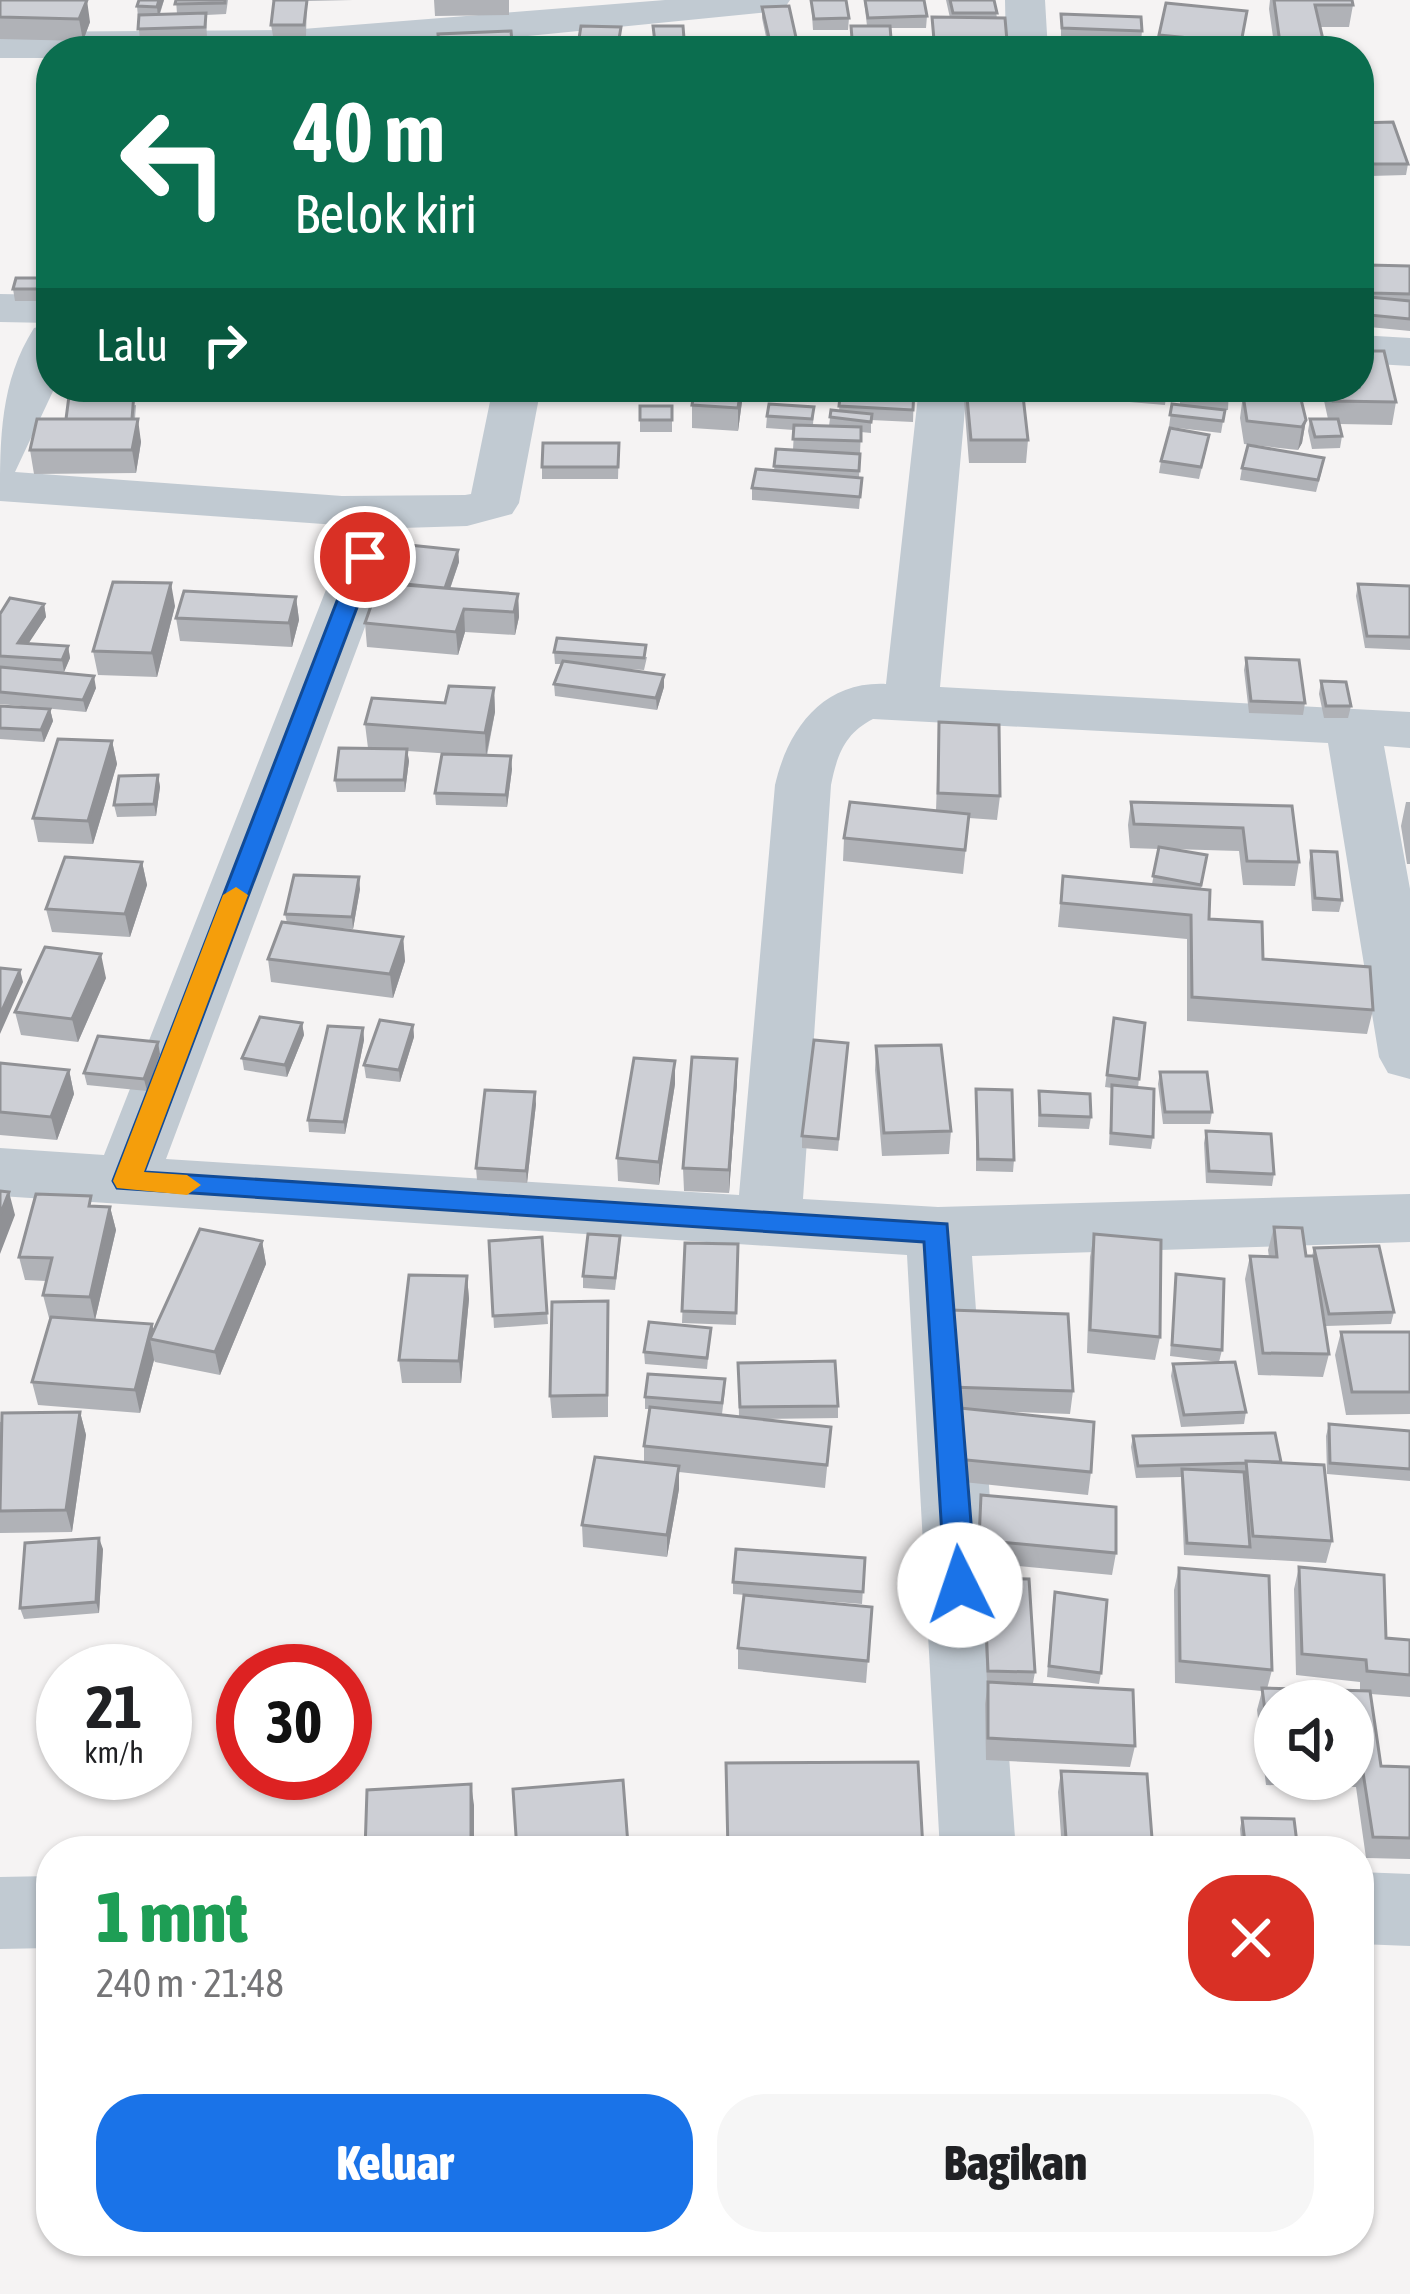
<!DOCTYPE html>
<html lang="id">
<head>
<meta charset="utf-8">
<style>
  :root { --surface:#fff; --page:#f6f6f6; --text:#202124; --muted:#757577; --accent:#1a73e8 }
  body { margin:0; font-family:"Asap Condensed",sans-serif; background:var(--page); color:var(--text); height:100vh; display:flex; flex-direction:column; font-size:45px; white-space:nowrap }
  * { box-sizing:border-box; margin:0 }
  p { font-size:39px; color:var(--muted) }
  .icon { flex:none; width:66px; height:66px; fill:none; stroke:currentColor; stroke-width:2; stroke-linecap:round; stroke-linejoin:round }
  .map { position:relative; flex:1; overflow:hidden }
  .panel { position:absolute; left:36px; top:1836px; width:1338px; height:420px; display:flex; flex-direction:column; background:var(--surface); border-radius:48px; box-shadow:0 3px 9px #0004 }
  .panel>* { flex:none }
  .banner { position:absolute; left:36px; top:36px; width:1338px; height:366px; border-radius:48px; box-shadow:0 3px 9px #0004; background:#0b6e4f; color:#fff; overflow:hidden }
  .fabs { position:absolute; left:1254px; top:1680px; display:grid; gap:24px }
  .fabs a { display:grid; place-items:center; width:120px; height:120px; border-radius:50%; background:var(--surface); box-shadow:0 3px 9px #0004; font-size:60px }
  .speed { position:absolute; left:36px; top:1644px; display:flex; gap:24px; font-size:60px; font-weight:700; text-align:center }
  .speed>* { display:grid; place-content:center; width:156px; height:156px; border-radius:50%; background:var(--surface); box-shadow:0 3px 9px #0004; line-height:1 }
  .speed small { font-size:30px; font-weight:400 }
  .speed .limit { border:18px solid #d22; background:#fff; color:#111 }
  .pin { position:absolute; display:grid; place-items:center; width:102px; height:102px; color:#fff; margin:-51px; border:6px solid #fff; border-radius:50%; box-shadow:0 3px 12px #0007 }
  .me { position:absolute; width:132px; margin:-66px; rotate:356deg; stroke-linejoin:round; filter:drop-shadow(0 0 9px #0008) }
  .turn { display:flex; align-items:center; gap:42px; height:252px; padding:0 60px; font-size:54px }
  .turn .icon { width:156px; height:156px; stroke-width:2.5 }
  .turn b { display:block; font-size:84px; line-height:102px }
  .then { display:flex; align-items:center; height:114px; padding:0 60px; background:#0003; gap:24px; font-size:45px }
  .round { display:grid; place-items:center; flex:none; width:126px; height:126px; border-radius:48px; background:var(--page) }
  .overview { display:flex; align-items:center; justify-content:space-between; height:204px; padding:0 60px }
  h1 { font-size:72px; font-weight:800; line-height:90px; color:#1e9e55 }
  .action { display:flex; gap:24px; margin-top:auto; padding:24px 60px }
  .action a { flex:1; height:138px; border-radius:48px; background:var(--accent); color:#fff; font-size:48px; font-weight:800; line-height:138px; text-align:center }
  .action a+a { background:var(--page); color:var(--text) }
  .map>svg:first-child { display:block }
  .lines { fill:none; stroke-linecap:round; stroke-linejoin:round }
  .street { fill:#c1cad2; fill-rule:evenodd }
  .wall { fill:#b0b2b7; fill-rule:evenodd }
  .shaded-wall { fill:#909195 }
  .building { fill:#cdcfd5; stroke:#909195; stroke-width:3 }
  .route { fill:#1a73e8; stroke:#114b97; stroke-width:3 }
  .slow { fill:#f59e0b }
</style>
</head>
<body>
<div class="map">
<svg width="1410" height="2294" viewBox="0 0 1410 2294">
  <rect width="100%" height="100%" fill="#f5f3f3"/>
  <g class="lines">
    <path class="street" d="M665,0h125l-6,9 -14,3 -384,38 -335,1v7h-51v-26l290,-2z
      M1005,0h40l3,51h-42z
      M0,294l51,1v28l-51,-1z
      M51,324l4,63 -40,85 327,24 123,-1 6,-1 22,-107h48l-22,116 -7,11 -45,12 -65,2 -236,631 573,36 36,-410c13,-56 48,-104 111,-101l33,-297h48l-27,300 470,25v36l-26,-2 26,143v190l-22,-6 -9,-16 -51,-314 -455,-24c-28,14 -36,36 -42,66l-28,414 135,8 472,-13v48l-438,14 44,595h-76l-33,-596 -907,-59v-48l104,7 247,-629 -351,-25c0,-63 0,-119 34,-173z
      M1359,335l51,3v28l-51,-3z
      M1359,1872l51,2v72l-51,-2z
      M51,1876v72l-51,1v-72z"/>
  </g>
  <path class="wall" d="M0,0l90,22 -7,19 -83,-2z
    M164,0l-4,14h17l-1,-14h52l-2,14 -20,1 1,23 -67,3 -3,-35z
    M272,0h81l-46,1 -1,35h-33l-2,-11 3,-23z
    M434,0h75v15l-74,1z
    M811,0l38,18 -1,12h-35z
    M864,0h60l3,16 -1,12h-36l2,23h-40l-1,-25h16z
    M946,0h48l3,18 10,23 -1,10h-91l18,-1 -1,-33 18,1z
    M1270,0h82l1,5 -4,22h-29l4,17 -2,7h-47l-6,-42z
    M762,7l37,44h-30l-7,-33z
    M1247,11l-6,40h-84l2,-16z
    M1061,14l81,17 -1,11 -80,-3z
    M511,31l1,20h-73l-1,-17z
    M1359,123l49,41 -2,11 -36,1 -11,-32z
    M1367,265l43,1v65l-51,-5v-30l10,1 -4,-20z
    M16,278l26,12 -3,11h-24l-2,-12z
    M203,387h32l-1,3 -30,-1z
    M252,387h54l-2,7 -52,-1z
    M744,387l-6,44 -46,-3v-23z
    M779,387h44l-1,10 -43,-1z
    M841,387h76v4h-3l-1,31 -42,-2v13l-10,-1 -1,21 -45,-2 45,3 -1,24h3l-3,31 -107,-9v-12l22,-17 2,-22 17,1 1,-20 -28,-2 1,-12 47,-9 -1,18 16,1 2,-16 8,1z
    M965,387h57l6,53 -2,23h-57l-5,-62z
    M1052,387h36l-1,15 -34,-1z
    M1108,387h59l-2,18 -59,-5z
    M1180,387h49l-1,23h-7h4l-4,23 -52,-6 3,-23 8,1z
    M1258,387h40l8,33 -4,23 -4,7 -54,-6 -4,-26 3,-23h17z
    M1321,387h38l37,15 -4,23 -53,-1 3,12 -2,12 -28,1 -4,-18 2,-12h18z
    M136,405l-1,14 6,23 -5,31 -102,1 -4,-24 36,-31z
    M640,406h32v26h-32z
    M619,443l-1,36h-76v-12z
    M1207,447l-8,32 -40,-6 2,-12z
    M1242,468l80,2 -6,22 -76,-12z
    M458,550l1,12 -9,27 68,5 1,23 -4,18 -50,-3 -7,23 -91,-8 -2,-24 30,-38z
    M1358,584l52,2v64l-45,-2 -9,-52z
    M296,597l3,23 -7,27 -112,-6 -4,-23z
    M44,604l2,13 -18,26 40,3 2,12 -6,14 32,16 -10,24 -86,-8v-90z
    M175,606l-18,71 -59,-2 -5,-24z
    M554,652l93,5 -3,13 -30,-2 50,7v12l-7,23 -102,-14 -1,-12 8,-20h-7z
    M1246,658l59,45 -2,12 -54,-2 -5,-43z
    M1321,681l30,25 -3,12h-24l-5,-24z
    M494,688l1,24 -8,44 25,13 -5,38 -71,-2 -1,-12 34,-38 -62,-4 2,10 -4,31h-68l-2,-12 33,-32 -3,-24z
    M0,706l50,3 3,12 -9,21 -44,-3z
    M939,722l61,74 -3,24 -28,-2 -6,56 -120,-13 1,-23 92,-27z
    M112,741l5,23 -24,80 -55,-2 -5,-24z
    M158,775l2,12 -4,29 -39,1 -3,-12z
    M1131,802l161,4 7,56 -4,24 -52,-1 -4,-34 -68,-2 36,6 -6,34 8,30 54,40 110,51 -6,24 -180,-13v-82l-129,-12 5,-51 89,8 7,-35 -29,-1 -2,-23z
    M1406,802h4v62h-3l-6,-38z
    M1311,851l31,49 -3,12 -27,-1 -3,-48z
    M142,862l5,23 -17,52 -78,-5 -6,-23z
    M360,889l-7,40 -22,-1 72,9 2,24 -12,37 -122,-16 -3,-23 19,-36 -2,-9z
    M106,978l-28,64 -57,-7 -6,-23z
    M1114,1018l31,5 -7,65 15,49 -2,12 -42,-4 3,-57 -7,-1z
    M302,1023l2,12 -17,42 -43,-7 -2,-12z
    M413,1025l1,12 -14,45 -34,-4 -2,-13z
    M363,1028l1,12 -19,94 -36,-2 -1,-12z
    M848,1043l-10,108 -36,-3v-12z
    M876,1046l75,85 -2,23 -67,2 -7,-86z
    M160,1054l-13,37 -60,-6 -3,-12z
    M675,1061v23l-16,101 -41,-4 -1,-23z
    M0,1063l69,7 5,24 -17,46 -57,-5z
    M1160,1072l52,40 -2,12h-47l-5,-40z
    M737,1082l-8,111 -45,-2 -1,-23z
    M976,1089l38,71 -1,12 -37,-1z
    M1039,1091l52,26 -2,12 -51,-2z
    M536,1104l-9,79 -50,-3 -1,-12z
    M1206,1131l68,43 -2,12 -66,-3 -2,-40z
    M94,1206l16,1 6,23 -21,90 59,10 108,-89 4,23 -46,111 -65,-13 -1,-2 -14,53 -102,-8 -6,-23 19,-64h-2l-6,-23 3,-14 -21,-1 -6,-23z
    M1274,1227l32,29h6l2,-8 80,64 -3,12 -65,2 -5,-26 8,54 -6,23 -65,-2 -13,-96 5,-23 19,1 -1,-7z
    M1094,1234l66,103 -5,23 -68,-7 3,-96z
    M542,1237l6,87 -54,4 -5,-87z
    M685,1243l53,1 -2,81 -54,-2z
    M620,1248l-5,42 -32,-2v-12z
    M1176,1274l46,76 -3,12 -49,-6z
    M467,1276l2,23 -8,84h-59l-3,-23z
    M608,1301v116l-56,1 -2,-22z
    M949,1310l124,81 -3,23 -80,-3 101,61 -3,23 -134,-14 6,-71 -12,-1 -1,-77z
    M711,1328l-4,41 -62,-5 -1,-12z
    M1341,1332h69v82l-64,1 -11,-60z
    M738,1363l100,43v12l-81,1 74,8 -6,61 -146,-16v17l-12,68 -84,-10 -1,-22 62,-62v-17l6,-37h-5v-12l80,-7 -3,24 17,3z
    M1173,1364l73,48 -2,12 -63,3 -10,-51z
    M80,1412l6,23 -14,97 -72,1v-111z
    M1329,1424l81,7v50l-83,-7 -1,-38z
    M1133,1436l148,27 51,78 -6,22 -142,-8 -3,-78 -45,1 -5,-31z
    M981,1495l135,58 -4,22 -136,-13z
    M103,1549l-4,64 -75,6 -4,-11z
    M865,1558l-3,46 -129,-10v-12z
    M1299,1567l87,71 24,2v57l-39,-3 10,72 29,1v92l-44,-1 -10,-71 -90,-2 -9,-75 5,-19 -87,-8 -1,-93 5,-22 93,102 -5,19 93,2v-9l-64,-7 -2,-86zM1275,1701h78v78h-78z
    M984,1578l51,94 -2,11 -46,-1 -5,-93z
    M1053,1603l48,70 -2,11 -52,-7z
    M872,1607l-6,76 -128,-14v-21z
    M988,1682l147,64 -5,21 -144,-7 -1,-56z
    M918,1762l5,89h-196l-1,-88z
    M1061,1771l92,80h-91l-4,-59z
    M623,1780l6,71h-112z
    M1242,1818l56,33h-56l-2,-22z"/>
  <path class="shaded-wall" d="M87,0l3,22 -7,19 -4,-22z
    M159,0h5l-6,18 -1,-11z
    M741,387h3l-6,44v-23z
    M138,419l3,23 -5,31 -4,-23z
    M1306,420l-4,23 -4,7 4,-23z
    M458,550l1,12 -13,38 -1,-12z
    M171,583l4,23 -18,71 -5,-24z
    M518,594l1,23 -4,18 -1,-23z
    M296,597l3,23 -7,27 -3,-24z
    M44,604l2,13 -25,38 -3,-12z
    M464,609l1,23 -7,23 -2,-23z
    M68,646l2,12 -6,14 -2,-12z
    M664,675v12l-7,23 -1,-12z
    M94,676l2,12 -10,24 -3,-12z
    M494,688l1,24 -9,44 -1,-23z
    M50,709l3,12 -9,21 -3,-12z
    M112,741l5,23 -24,80 -5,-23z
    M407,749l2,12 -4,31 -1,-12z
    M511,756l1,13 -5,38 -1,-12z
    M158,775l2,12 -4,29 -2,-12z
    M142,862l5,23 -17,52 -5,-23z
    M359,877l1,12 -7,40 -1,-12z
    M403,937l2,24 -12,37 -3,-24z
    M101,954l5,24 -28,64 -6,-23z
    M20,970l3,12 -23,52v-19z
    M302,1023l2,12 -17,42 -2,-12z
    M413,1025l1,12 -14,45 -1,-12z
    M363,1028l1,12 -19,94 -1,-12z
    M158,1042l2,12 -13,37 -3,-12z
    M737,1059v23l-8,111v-23z
    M675,1061v23l-16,101v-23z
    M69,1070l5,24 -17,46 -6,-23z
    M535,1092l1,12 -9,79 -1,-12z
    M9,1192l6,23 -15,39v-39z
    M110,1207l6,23 -21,90 -5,-23z
    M262,1241l4,23 -46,111 -5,-23z
    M467,1276l2,23 -8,84 -2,-22z
    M152,1324l4,17 -6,-2 4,21 -14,53 -5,-23z
    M80,1412l6,23 -14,97 -6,-22z
    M679,1466v23l-12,68v-22z
    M99,1538l4,11 -4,64 -3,-11z
    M471,1784l3,21v46h-2z"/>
  <path class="building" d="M0,0h87l-8,19 -79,-2z
    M139,0h20l-2,7 -20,-1z
    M176,0h49v3l-50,1z
    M274,0h33l-3,25h-33z
    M811,0h35l3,18 -35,1z
    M865,0h59l3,16 -59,2z
    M950,0h44l3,13h-44z
    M1274,0h78l1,5h-38l9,39 -44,-1z
    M1166,3l81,8 -6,32 -82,-8z
    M789,6l10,45h-27l-10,-44z
    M206,13l-1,14 -67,2 1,-14z
    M1061,14l80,3 1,14 -80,-3z
    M932,17l73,1 2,23 -73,-1z
    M581,26l40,1 -4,24h-40z
    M653,26h30l2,25h-29z
    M851,26h39l2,25h-39z
    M511,31l1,11 -73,3 -1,-11z
    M334,42h31l-2,9h-30z
    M399,43v8h-34v-6z
    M206,45h45l-1,6h-45z
    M320,45l-1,6h-43v-5z
    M1393,122l15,42h-36l-13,-41z
    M1367,265l43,1v28l-38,-1z
    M16,278h23l-2,11h-24z
    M1359,296l51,5v18l-51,-5z
    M1359,351h25l12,51 -63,-1 -3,-14h29z
    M695,387h46l-3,21 -46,-3z
    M841,387l73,1 -1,22 -74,-4z
    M966,387h56l6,53h-57z
    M1054,387h34v3h-34z
    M1108,387h59l-1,6z
    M1181,387h48l1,11 -49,-3z
    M1266,387h32l8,33 -4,7 -55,-6 -4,-26h24z
    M134,393l-2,26h-66l3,-23z
    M769,404l45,3 -2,12 -45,-3z
    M1172,404l53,6 -2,11 -53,-6z
    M640,406h32v14h-32z
    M831,410l41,4 -1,8 -41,-5z
    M37,419h101l-6,31h-102z
    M1310,419h28l4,17 -27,1z
    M794,425l67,2v14l-68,-2z
    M1170,428l39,7 -8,32 -40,-6z
    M543,443h76l-1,24h-76z
    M1248,445l76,13 -6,22 -76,-12z
    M776,449l84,5 -1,17 -85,-5z
    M756,469l106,9 -2,19 -108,-9z
    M409,545l49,5 -13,38 -50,-5z
    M113,582l58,1 -19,70 -59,-2z
    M379,583l139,11 -4,18 -50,-3 -8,23 -91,-9z
    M1358,584l52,2v51l-43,-1z
    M184,591l112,6 -7,26 -113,-5z
    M10,598l34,6 -26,39 50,3 -6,14 -62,-4v-42z
    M557,638l89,7 -2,13 -90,-6z
    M1246,658l53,2 6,43 -54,-2z
    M563,661l101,14 -8,23 -102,-14z
    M0,667l94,9 -11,24 -83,-8z
    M1321,681l25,1 5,24h-25z
    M449,686l45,2 -9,45 -120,-9 7,-26 73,5z
    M0,706l50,3 -9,21 -41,-2z
    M939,722l60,3 1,71 -62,-3z
    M58,739l54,2 -24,80 -55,-3z
    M339,748l68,1 -3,31h-69z
    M442,754l69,2 -5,39 -71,-2z
    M158,775l-4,29 -40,1 5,-29z
    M850,802l119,12 -4,36 -121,-12z
    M1131,802l161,4 7,56 -52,-1 -4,-33 -109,-4z
    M1159,847l48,8 -6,30 -48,-9z
    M1311,851l26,1 5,48 -27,-2z
    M65,857l77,5 -17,52 -79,-5z
    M294,875l65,2 -7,40 -67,-3z
    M1063,876l147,14 -1,29 53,3 1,37 107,8 3,43 -181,-13 -1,-82 -130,-12z
    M282,922l121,15 -13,37 -122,-15z
    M45,947l56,7 -29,65 -57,-7z
    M0,968l20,2 -20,45z
    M260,1017l42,6 -17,42 -43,-7z
    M1114,1018l31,5 -6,56 -32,-4z
    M380,1020l33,5 -14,45 -35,-5z
    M328,1026l35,2 -19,94 -36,-2z
    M98,1036l60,6 -14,37 -60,-6z
    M814,1040l34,3 -10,96 -36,-3z
    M941,1045l10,86 -67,2 -8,-87z
    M692,1057l45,2 -8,111 -46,-2z
    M634,1058l41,3 -16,101 -42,-4z
    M0,1063l69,7 -18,47 -51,-5z
    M1160,1072h47l5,40h-47z
    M1112,1085l42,4 -1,48 -42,-4z
    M976,1089l36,1 2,70 -36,-1z
    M485,1090l50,2 -9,79 -50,-3z
    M1039,1091l51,3 1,23 -51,-2z
    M1206,1131l65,3 3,40 -65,-3z
    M0,1191l9,1 -9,23z
    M36,1194l55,2 -2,10 21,1 -20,90 -47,-2 9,-37 -33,-1z
    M1274,1227l28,1 4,28h8l15,98 -66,-1 -13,-97 27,1z
    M200,1229l62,12 -47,111 -65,-13z
    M588,1234l32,2 -5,42 -32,-2z
    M1094,1234l67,6 -1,97 -70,-7z
    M542,1237l5,76 -54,3 -4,-75z
    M685,1243l53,1 -2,69 -54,-2z
    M1379,1246l15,66 -65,2 -15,-66z
    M1176,1274l48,5 -2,71 -50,-5z
    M409,1275l58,1 -8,85 -60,-1z
    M608,1301l-1,94 -57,1 2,-94z
    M949,1310l119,4 5,77 -123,-4z
    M51,1317l101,7 -17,66 -103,-8z
    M649,1322l62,6 -4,30 -63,-6z
    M1341,1332h69v60h-58z
    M835,1361l3,45 -98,1 -2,-44z
    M1235,1362l11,50 -62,3 -11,-51z
    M648,1374l77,5 -3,24 -77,-6z
    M650,1407l181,20 -4,38 -183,-19z
    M960,1408l134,14 -3,50 -135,-13z
    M80,1412l-14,98 -66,1 2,-98z
    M1329,1424l81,7v38l-80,-6z
    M1275,1433l6,29 -35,-1v2l-108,3 -5,-30z
    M595,1457l84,9 -12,69 -85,-10z
    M1246,1461l78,4 8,76 -79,-5z
    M1182,1469l62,3 6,75 -63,-4z
    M981,1495l135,12v46l-137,-13z
    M99,1538l-3,64 -76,6 5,-65z
    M736,1549l129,9 -2,34 -130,-10z
    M1299,1567l85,8 2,63 24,2v35l-43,-4 -1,-11 -64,-6z
    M1179,1568l90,8 3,94 -92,-9z
    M984,1578l45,1 6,93 -47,-1z
    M1055,1592l52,8 -6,73 -52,-7z
    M744,1595l128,12 -4,54 -130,-13z
    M988,1682l145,8 2,56 -147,-8z
    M1262,1688l108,3 11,75 29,1v71l-37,-1 -11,-71h-9v-65h-78v63h-3z
    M918,1762l5,87 -195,1 -2,-87z
    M1061,1771l86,3 6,77h-86z
    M623,1780l5,65 -67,6h-44l-4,-62z
    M471,1784v64l-106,3 2,-61z
    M1242,1818l52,1 4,32h-52z"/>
  <path class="route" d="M365,550l11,7 -232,615 803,52 29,361 -5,9 -11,4 -15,-13 -21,-343 -807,-54 -4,-7 241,-624z"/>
  <path class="slow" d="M236,887l12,8 -104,277 43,3 14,10 -14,10 -70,-7 -4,-7 110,-286z"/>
</svg>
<div class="fabs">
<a><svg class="icon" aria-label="sound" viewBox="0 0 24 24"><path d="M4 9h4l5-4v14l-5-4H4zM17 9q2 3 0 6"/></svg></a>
</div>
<div class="speed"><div>21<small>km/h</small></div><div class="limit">30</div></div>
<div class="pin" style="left:365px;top:557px;background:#d93025"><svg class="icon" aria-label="arrive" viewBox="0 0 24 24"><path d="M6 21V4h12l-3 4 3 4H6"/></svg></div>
<svg class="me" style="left:960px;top:1585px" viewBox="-20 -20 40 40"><circle r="19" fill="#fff"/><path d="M0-13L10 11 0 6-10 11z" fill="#1a73e8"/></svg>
<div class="banner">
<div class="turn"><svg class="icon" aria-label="left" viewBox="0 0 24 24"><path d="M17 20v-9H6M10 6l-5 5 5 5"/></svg><div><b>40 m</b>Belok kiri</div></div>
<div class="then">Lalu<svg class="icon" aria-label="right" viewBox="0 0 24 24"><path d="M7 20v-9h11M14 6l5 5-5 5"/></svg></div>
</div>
<section class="panel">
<div class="overview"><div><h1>1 mnt</h1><p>240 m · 21:48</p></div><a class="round" style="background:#d93025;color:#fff"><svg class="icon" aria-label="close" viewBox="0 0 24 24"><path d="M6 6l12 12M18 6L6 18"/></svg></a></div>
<div class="action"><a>Keluar</a><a>Bagikan</a></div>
</section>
</div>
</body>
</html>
